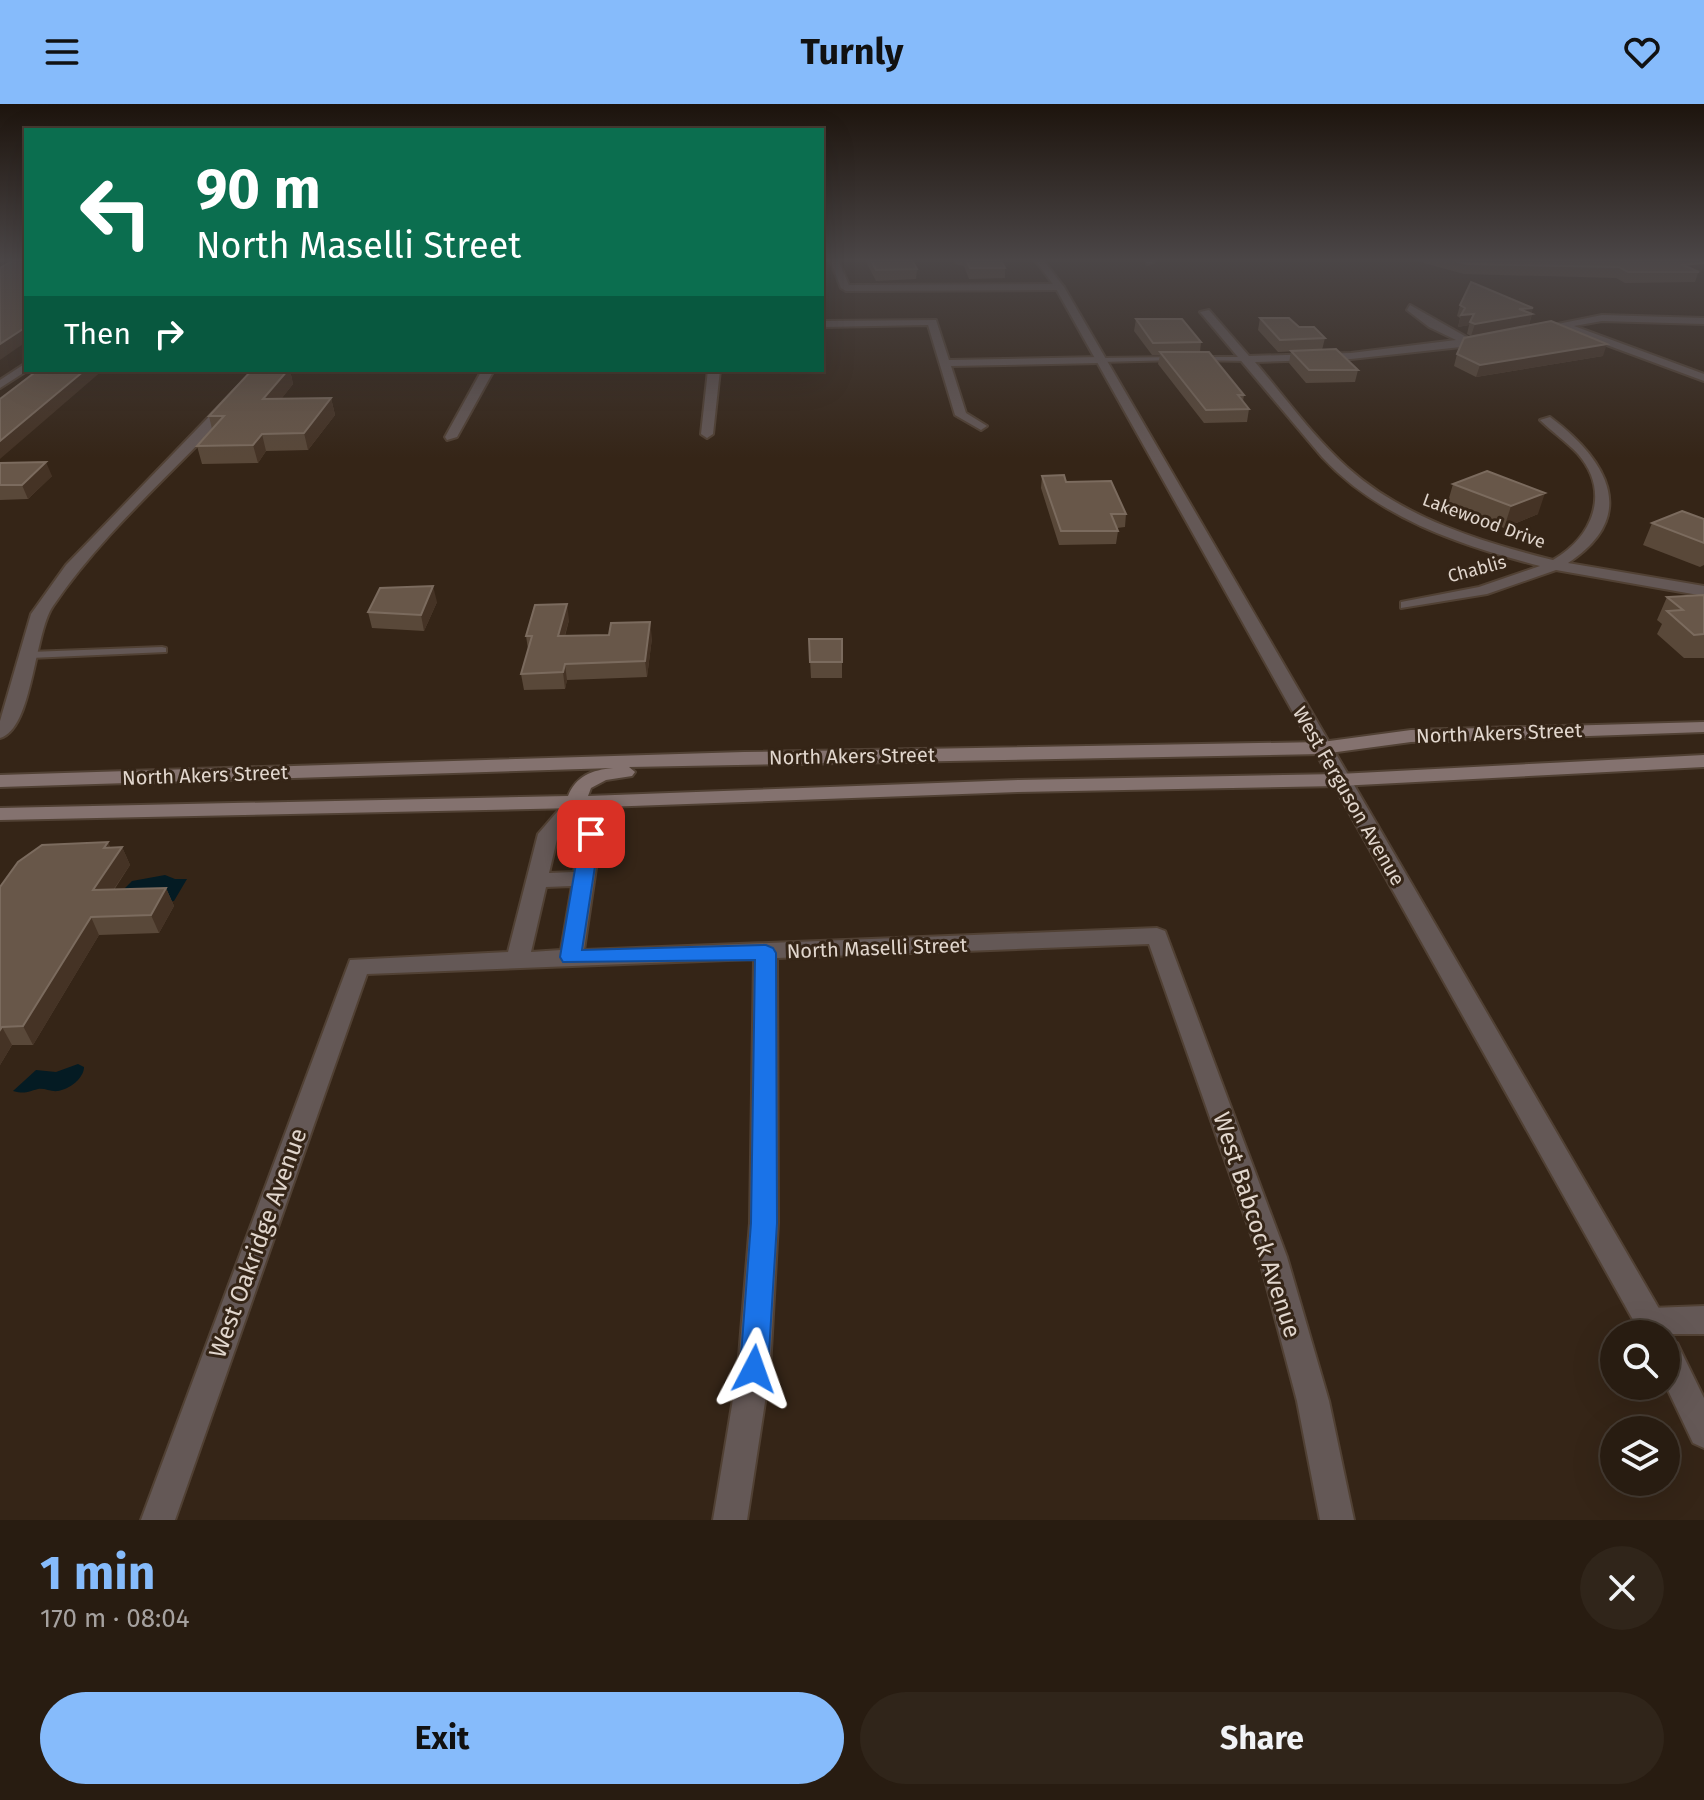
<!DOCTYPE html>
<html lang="en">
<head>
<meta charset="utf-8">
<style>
  :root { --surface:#281c11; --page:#30251a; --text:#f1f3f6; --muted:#a5a19f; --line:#443a31; --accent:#86bbfb }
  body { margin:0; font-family:"Fira Sans",sans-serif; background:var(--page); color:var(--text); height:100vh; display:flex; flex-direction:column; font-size:30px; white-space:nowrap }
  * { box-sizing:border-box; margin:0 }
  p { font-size:26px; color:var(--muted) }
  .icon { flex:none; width:44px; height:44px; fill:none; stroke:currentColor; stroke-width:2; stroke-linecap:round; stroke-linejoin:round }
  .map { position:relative; height:1416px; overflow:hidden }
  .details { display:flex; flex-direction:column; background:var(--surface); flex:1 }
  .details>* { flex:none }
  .banner { position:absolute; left:24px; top:24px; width:800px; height:244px; border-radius:0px; box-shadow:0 8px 32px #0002,0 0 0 2px var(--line); background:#0b6e4f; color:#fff; overflow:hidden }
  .buttons { position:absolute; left:1600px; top:1216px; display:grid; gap:16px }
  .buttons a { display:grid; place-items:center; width:80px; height:80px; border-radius:50%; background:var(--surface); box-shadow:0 8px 32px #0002,0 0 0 2px var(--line); font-size:40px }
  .pin { position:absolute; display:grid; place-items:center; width:68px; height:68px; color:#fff; margin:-34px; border-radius:16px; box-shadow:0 4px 12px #0006 }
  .me { position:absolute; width:88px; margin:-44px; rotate:4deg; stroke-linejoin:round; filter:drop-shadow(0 0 6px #0008) }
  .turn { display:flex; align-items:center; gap:28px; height:168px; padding:0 40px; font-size:36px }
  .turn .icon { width:104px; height:104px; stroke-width:2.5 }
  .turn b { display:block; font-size:56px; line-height:68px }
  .then { display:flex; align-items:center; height:76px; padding:0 40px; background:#0003; gap:16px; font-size:30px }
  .round { display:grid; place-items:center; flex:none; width:84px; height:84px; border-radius:42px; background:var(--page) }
  .summary { display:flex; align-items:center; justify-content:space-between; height:136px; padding:0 40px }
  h1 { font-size:48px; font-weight:700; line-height:60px; color:var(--accent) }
  .cta { display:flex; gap:16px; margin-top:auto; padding:16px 40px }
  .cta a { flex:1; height:92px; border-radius:48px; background:var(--accent); color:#111; font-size:32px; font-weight:700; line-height:92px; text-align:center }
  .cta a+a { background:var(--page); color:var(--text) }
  header { display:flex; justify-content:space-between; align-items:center; height:104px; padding:0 40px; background:var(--accent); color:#111; font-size:36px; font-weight:700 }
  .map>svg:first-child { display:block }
  .water { fill:#041b23 }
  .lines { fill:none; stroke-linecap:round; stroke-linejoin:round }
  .service-casing { stroke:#514134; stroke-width:4 }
  .minor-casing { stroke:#514134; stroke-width:4 }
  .tertiary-casing { stroke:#514134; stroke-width:4 }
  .secondary-casing { stroke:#514134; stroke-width:4 }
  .service { fill:#645856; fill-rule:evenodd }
  .minor { fill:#645856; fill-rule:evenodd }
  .tertiary { fill:#645856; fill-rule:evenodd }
  .secondary { fill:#84726f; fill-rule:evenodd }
  .wall { fill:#594839 }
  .shaded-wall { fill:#453325 }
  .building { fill:#685749; stroke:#7b6b5e; stroke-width:2 }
  .route { fill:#1a73e8; stroke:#114b97; stroke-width:2 }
  .labels { text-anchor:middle; stroke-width:6; stroke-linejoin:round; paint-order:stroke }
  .far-street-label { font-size:18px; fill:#e1d6cd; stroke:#352517 }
  .street-label { font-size:20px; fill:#e1d6cd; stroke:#352517 }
  .near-street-label { font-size:24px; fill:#e1d6cd; stroke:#352517 }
</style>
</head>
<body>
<header><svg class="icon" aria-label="menu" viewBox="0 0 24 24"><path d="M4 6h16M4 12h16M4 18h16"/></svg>Turnly<svg class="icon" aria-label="heart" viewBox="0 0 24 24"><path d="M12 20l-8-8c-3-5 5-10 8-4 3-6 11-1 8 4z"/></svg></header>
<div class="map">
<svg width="1704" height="1416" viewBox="0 0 1704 1416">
  <rect width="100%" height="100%" fill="#352517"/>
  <path class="water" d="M165,771l10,4h12l-13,22 -33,2 -18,-13 9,-9z
    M78,960l6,3c0,11 -14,22 -26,24 -7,1 -13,-3 -20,-2 -11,3 -13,5 -25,2l23,-21 20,2z"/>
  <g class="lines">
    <g class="service-casing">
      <path id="service" d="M1176,253l3,2 -1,1 -78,2 -3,-2 3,-2z
        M1198,253h49l3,2 -3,2 -51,-1 -1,-1z
        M162,543l4,1v4l-136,6 -5,-3 5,-3z"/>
    </g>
    <g class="minor-casing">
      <path id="minor" d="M830,156h8l11,25 210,-1 5,3 -5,3 -213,1 -5,-3z
        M1146,156h8v2l-7,2z
        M1410,201l60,34 16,-2 5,3 -21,6 -119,13 -96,3c30,35 58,75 93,106 56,50 133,74 205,92 40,-23 58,-68 25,-106 -12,-13 -26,-22 -38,-34l10,-3c56,42 91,98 18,146l136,23v10l-148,-26 -69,24 -86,14v-6l78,-15 61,-21c-78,-20 -162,-48 -218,-109l-122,-145 9,-2 40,46 102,-3 105,-13 -27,-13 -22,-17z
        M1602,211l102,3v6l-102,-3 -28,5 130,48v7l-143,-53 -28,5 -5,-3z
        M936,216l13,40 151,-3 5,3 -5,3 -149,3 15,47 21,13 -6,4 -26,-15 -27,-90 -106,2v-6z
        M26,259l2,7 -28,18v-8z
        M254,266h12c-67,82 -153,148 -213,236 -19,27 -20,123 -53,132v-17l31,-107 35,-49z
        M482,266h12l-37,67 -10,3 -2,-3z
        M708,266h12l-7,64 -6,4 -6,-4z
        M576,692l10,6 15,32 -17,116 573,-22 8,3 122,326 42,144 25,119h-34l-23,-119 -38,-144 -110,-313 -372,14 1,265 -8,146 -23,151h-34l25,-151 12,-146 4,-264 -387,15 -192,546h-34l209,-560 158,-8 30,-118 31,-36zM573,714l8,16 -7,38 -25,1 9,-38zM572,782l-11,64 -30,2 15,-65z
        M1704,1202v28h-58l-6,-2 -4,-10 4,-10 11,-4z"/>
    </g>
    <g class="tertiary-casing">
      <path id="tertiary" d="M1035,156h8l21,27 604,1037 4,10 -2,6 7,3 27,55v50l-11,-5 -27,-57v-52h-25l-586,-1047z"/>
    </g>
    <g class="secondary-casing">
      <path id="secondary" d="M1704,618v10l-293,10 -89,12 -693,13 6,5 -3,4 -26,4 -15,8 -3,8 430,-16 321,-6 365,-19v12l-365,19 -321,6 -442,16 -576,12v-12l568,-12c8,-20 24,-26 45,-28l-613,19v-12l744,-23 578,-10 89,-12z"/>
    </g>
    <use href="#service" class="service"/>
    <use href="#minor" class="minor"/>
    <use href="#tertiary" class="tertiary"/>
    <use href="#secondary" class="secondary"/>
  </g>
  <path class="wall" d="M865,156h47l5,9 -1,10 -40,2z
    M953,156h48l4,8v10l-36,1 -5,-13 -9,-2z
    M1413,156h285l3,13h-3l-3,9 -70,1 -9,-5 -152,-4z
    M1460,201l72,9 -3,11 -58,11 -4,-2 2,-9 -11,2 2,-9 -3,-2z
    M1260,214l39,9 26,11 -3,12 -44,2 -20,-22z
    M1136,215l65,23 -1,10 44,43 -1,6 6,8 -2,13 -43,1 -46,-59 2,-9h-8l-18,-24z
    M1291,247l67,19 -3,12 -49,1 -17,-20z
    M1457,250l146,2 -127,21 -22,-11z
    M252,266h38l3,14 -12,15 50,-1 4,17 -27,35 -42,1 -8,12 -56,1 -5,-18 15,-17 -3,-13z
    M0,359l52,13 -24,23 -28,1z
    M1042,372l24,6 60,32 -1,13 -8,1 1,3 -2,13 -57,1 -18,-57z
    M1453,380l85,30 -34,14 -57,-23z
    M1704,415v46l-4,2 -57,-22 9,-22z
    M1704,491v63h-20l-27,-24 5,-10 -5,-4 10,-23z
    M437,498l-13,29 -52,-3 -4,-16z
    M569,516l-4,16 87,2 -5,39 -80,3 -2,9 -41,1 -3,-16 7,-25 -2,-13z
    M809,535h33v39h-31z
    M108,738l2,6 12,-1 8,18 -16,25 52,-2 8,18 -15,27 -60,2 -66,110h-21l-12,20v-178z"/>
  <path class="shaded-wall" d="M1704,159l-3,10h-3l1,-1 -16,-7z
    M1533,204l-4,17 -58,11 4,-12 44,-15z
    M1474,210l-5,11 -11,2 3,-12z
    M26,223v15l-26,18v-16z
    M1607,240l-4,12 -127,21 4,-12z
    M85,266h18l-103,89v-18z
    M288,266h2l3,14 -25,32 -5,-17z
    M331,294l4,17 -27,35 -4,-17z
    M262,330l4,17 -8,12 -5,-18z
    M46,358l6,14 -24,23 -6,-14z
    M1545,389l-7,21 -34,14 7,-22z
    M433,482l4,16 -13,29 -3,-16z
    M567,500l2,16 -9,32 -2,-16z
    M650,518l2,16 -5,39 -2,-16z
    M565,560l2,16 -2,9 -2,-17z
    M108,738l7,16 7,-11 8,18 -29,43 -8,-18 11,-42z
    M166,784l8,18 -15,27 -8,-18z
    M91,813l8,18 -66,110 -10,-19z
    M2,923l10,18 -12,20v-35z"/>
  <path class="building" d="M14,156h12v67l-26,17v-76z
    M871,156h41l5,9 -41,1z
    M966,156h35l4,8h-35z
    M1452,156h246l6,3 -21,2 16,7h-71l-9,-5 -152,-3z
    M1471,178l62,26 -14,1 13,5 -57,10 -5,-2 4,-8 -13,1 4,-7 -5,-3z
    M1260,214h29l10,9h15l11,11 -45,2z
    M1136,215h46l19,23 -48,1z
    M1551,217l56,23 -127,21 -23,-11 7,-16z
    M1336,245l22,21h-49l-18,-19z
    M1160,248h49l35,43h-6l11,14 -43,1z
    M38,266h47l-85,71v-42z
    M252,266h36l-25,29 68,-1 -27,35 -42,1 -9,11 -56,1 27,-30h-15z
    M46,358l-24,23h-22v-22z
    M1487,367l58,22 -34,13 -58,-22z
    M1064,371l2,7 45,-1 15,33h-15l7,17h-57l-19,-55z
    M1682,407l22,8v24l-52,-20z
    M433,482l-12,29 -53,-3 12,-24z
    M1704,491v39l-10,1 -27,-24 16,-1 -16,-13z
    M567,500l-9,32 51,-1 2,-12 39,-1 -5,39 -80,3 -2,8 -42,2 11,-38h-6l9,-31z
    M809,535h33v23h-32z
    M108,738l-4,6 18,-1 -29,43 73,-2 -15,27 -60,2 -68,109 -21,1 -2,3v-143l18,-25 24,-17z"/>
  <linearGradient id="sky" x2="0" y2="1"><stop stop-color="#1d140d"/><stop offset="0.44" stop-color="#4b4647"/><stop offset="1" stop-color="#4b4647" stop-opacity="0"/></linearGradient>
  <rect width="1704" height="354" fill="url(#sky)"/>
  <path class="route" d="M591,724l9,6 -18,116 184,-5 7,3 3,5 1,270 -9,146 -4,9 -10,4 -10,-4 -4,-9 11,-146 4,-263 -192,2 -3,-5 21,-123z"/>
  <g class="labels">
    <g class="far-street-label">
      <text transform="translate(1484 417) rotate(20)" y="6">Lakewood Drive</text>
      <text transform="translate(1477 465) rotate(-15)" y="6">Chablis</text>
    </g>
    <g class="street-label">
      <text transform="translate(1499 629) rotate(-2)" y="7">North Akers Street</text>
      <text transform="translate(852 652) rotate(-1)" y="7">North Akers Street</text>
      <text transform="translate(205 671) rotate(-2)" y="7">North Akers Street</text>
      <text transform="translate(1349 692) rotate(60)" y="7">West Ferguson Avenue</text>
      <text transform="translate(877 844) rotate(-2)" y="7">North Maselli Street</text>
    </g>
    <g class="near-street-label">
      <text transform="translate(1257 1121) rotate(72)" y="8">West Babcock Avenue</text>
      <text transform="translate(258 1139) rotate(-70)" y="8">West Oakridge Avenue</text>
    </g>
  </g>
</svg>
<div class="buttons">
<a><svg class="icon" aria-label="search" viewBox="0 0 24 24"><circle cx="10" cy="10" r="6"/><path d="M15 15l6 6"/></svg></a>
<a><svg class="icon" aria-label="layers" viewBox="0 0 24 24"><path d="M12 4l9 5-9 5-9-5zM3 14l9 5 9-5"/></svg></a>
</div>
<div class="pin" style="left:591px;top:730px;background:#d93025"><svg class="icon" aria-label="arrive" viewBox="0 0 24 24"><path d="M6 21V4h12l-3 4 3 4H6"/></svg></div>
<svg class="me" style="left:754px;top:1265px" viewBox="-20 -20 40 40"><path d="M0-17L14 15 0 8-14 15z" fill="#1a73e8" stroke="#fff" stroke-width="4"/></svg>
<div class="banner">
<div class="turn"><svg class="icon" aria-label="left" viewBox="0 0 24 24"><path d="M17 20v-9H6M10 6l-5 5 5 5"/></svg><div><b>90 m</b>North Maselli Street</div></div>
<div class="then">Then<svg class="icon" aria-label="right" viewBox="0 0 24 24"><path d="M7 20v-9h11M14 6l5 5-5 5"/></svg></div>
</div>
</div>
<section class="details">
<div class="summary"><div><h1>1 min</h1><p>170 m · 08:04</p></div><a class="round"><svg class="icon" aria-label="close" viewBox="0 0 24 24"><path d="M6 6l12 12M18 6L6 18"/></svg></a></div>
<div class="cta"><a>Exit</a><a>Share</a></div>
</section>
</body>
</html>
